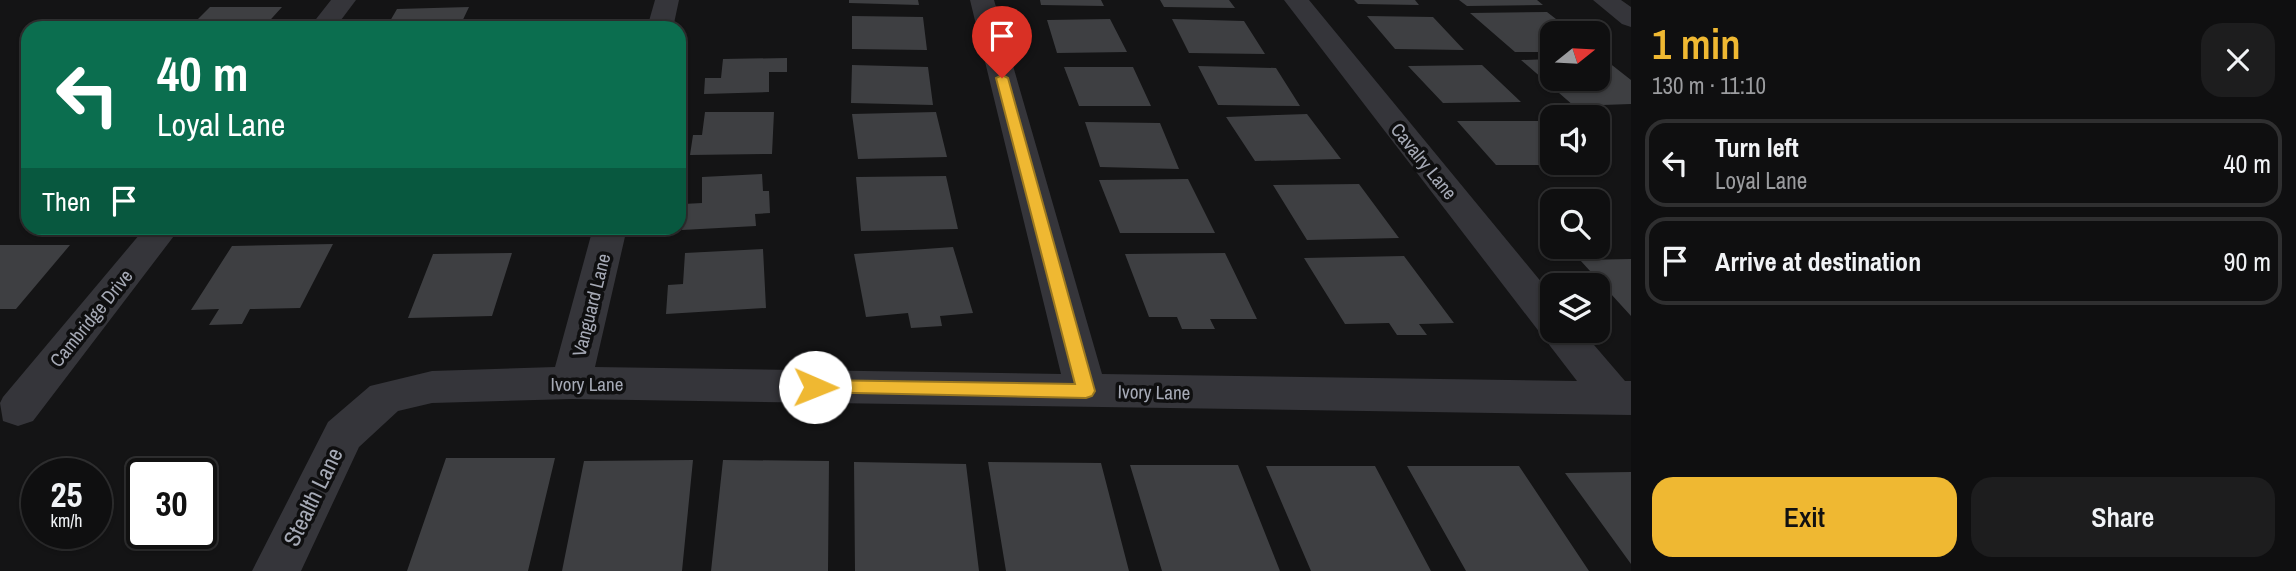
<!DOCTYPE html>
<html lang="en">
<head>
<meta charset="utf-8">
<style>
  :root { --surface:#0f0f10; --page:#1d1d1e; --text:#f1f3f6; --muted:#9b9c9f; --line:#2f2f30; --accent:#efb832 }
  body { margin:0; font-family:"Archivo Narrow",sans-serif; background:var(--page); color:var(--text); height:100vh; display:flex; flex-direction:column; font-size:26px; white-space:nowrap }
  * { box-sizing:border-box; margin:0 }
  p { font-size:23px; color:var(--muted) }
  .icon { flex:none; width:38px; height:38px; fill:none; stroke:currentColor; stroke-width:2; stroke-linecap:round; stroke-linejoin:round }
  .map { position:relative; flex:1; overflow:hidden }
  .panel { display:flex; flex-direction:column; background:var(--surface); width:665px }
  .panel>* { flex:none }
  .top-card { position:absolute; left:21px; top:21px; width:665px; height:214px; border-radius:21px; box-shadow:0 2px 5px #0004,0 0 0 2px var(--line); background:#0b6e4f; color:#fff; overflow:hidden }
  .needle { width:46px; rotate:72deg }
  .controls { position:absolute; left:1540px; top:21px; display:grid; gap:14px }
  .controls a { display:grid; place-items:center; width:70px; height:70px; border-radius:14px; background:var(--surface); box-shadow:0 2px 5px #0004,0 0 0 2px var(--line); font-size:35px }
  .speed { position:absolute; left:21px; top:458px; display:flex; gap:14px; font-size:35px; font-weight:700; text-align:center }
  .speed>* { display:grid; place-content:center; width:91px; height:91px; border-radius:50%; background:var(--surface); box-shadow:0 2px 5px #0004,0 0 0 2px var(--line); line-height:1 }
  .speed small { font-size:18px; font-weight:400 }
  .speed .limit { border:4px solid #111; border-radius:10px; background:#fff; color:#111 }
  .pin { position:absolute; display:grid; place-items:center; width:60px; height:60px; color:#fff; margin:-72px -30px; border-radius:50% 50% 50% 0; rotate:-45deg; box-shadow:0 0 7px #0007 }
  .pin .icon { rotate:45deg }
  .me { position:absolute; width:77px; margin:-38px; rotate:91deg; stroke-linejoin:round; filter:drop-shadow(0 0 5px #0008) }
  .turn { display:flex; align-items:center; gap:24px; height:147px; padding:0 21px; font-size:32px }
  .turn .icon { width:91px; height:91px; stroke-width:2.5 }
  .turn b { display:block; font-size:49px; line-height:60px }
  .then { display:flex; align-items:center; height:66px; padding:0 21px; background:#0003; gap:14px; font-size:26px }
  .round { display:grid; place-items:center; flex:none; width:74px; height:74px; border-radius:21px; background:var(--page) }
  .headline { display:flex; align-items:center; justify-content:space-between; height:119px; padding:0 21px }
  h1 { font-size:42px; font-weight:600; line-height:52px; color:var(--accent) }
  .cta { display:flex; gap:14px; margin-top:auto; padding:14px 21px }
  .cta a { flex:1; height:80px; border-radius:21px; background:var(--accent); color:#111; font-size:28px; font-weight:600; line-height:80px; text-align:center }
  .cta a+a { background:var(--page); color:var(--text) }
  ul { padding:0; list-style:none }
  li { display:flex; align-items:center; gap:21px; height:88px; margin:0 14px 10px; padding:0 7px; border:4px solid var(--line); border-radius:21px }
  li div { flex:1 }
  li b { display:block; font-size:26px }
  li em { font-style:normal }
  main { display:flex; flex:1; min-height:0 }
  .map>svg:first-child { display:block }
  .building { fill:#3e3f42 }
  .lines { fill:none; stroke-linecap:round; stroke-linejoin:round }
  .minor { fill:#35353a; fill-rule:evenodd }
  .route { fill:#efb832; stroke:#9b7820; stroke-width:2 }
  .labels { text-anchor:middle; stroke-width:7; stroke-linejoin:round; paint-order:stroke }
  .street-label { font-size:19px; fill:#a6aab6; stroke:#0f0f10 }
  .near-street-label { font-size:23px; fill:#a6aab6; stroke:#0f0f10 }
</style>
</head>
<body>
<main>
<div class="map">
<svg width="1631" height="571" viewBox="0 0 1631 571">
  <rect width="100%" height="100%" fill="#141415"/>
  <path class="building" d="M849,0h69l1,5 -70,-2z
    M1040,0h61l3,6 -63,-1z
    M1160,0h69l6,8 -71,-1z
    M1354,0h61l4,5 -61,-1z
    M1459,0h78l6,5 -76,1z
    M210,7h72l-19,21h-74z
    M469,7l-10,21h-73l11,-19z
    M1547,12l27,21h-22v19h-37l-45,-39z
    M852,16l71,1 4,33 -75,-1z
    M1367,16l66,1 31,33 -69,-1z
    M1110,19l17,33 -70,1 -10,-33z
    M1172,19l72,2 21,33 -76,-1z
    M787,58v14h-18v20l-65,2 1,-16h16l2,-19z
    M1598,58h5l28,22v24l-57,2 -53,-46 31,-1v20h46z
    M852,65l76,2 5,38 -82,-2z
    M1482,65l39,37 -78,1 -35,-37z
    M1198,66l78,2 24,38 -82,-1z
    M1064,67h69l18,39h-72z
    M705,112h69l-2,42 -82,1 3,-20h9z
    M936,112l11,45 -89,2 -6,-45z
    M1307,114l34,45 -86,2 -29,-44z
    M1457,121h83l12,13v31h-56z
    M1085,122l75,1 19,46 -79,-2z
    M762,174l1,17h6l1,22 -15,1 1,12 -74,4 1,-26 19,-1v-26z
    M946,176l12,53 -97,2 -5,-54z
    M1188,179l27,54h-95l-21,-53z
    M1359,184l40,54 -92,2 -34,-55z
    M333,244l-33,64 -50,1 -8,15 -33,1 10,-16 -28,1 41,-64z
    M0,245h70l-54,64h-16z
    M953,247l20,66 -33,3 2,10 -31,2 -3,-15 -42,4 -12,-63z
    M763,249l3,59 -100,6 2,-29 15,-1 2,-31z
    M512,253l-20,63 -84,2 25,-64z
    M1225,253l32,66h-47l5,10h-33l-5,-12h-28l-24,-63z
    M1404,256l50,67 -35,1 8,11h-30l-8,-12 -44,1 -41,-66z
    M1631,259v57l-51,-56z
    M446,458h109l-27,113h-121z
    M693,460l-11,111h-120l22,-110z
    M723,460l106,1 -1,110h-117z
    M854,462l112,2 13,107h-124z
    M988,462l113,1 28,108h-123z
    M1130,465h108l42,106h-118z
    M1266,466h109l56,105h-120z
    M1407,466h112l70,105h-123z
    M1631,472v92l-66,-91z"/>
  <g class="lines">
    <path class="minor" d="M331,0h25l-21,28h-26z
      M655,0h24l-6,28h-26z
      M970,0h24l108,374 475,7 -293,-381h25l243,295v36h30l43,50h6v34l-1060,-16 -139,4 -34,8 -39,36 -58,124h-49l76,-149 42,-36 62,-15 123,-4 38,-139h34l-32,139 466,7z
      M1593,0h28l10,7v20l-9,-3z
      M145,228h35l-147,193 -15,5 -15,-5 -3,-18 3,-6z"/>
  </g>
  <path class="route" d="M1002,75l6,3 87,313 -3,5 -6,2 -277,-6 -3,-5 3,-5 6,-2 260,4 -79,-306z"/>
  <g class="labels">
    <g class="street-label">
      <text transform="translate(1424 161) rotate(51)" y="7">Cavalry Lane</text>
      <text transform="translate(591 305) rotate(-76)" y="7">Vanguard Lane</text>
      <text transform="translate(91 318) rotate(-51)" y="7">Cambridge Drive</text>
      <text x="587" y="391">Ivory Lane</text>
      <text transform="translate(1154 392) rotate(1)" y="7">Ivory Lane</text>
    </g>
    <g class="near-street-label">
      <text transform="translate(313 497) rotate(-64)" y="8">Stealth Lane</text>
    </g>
  </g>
</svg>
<div class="controls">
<a><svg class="needle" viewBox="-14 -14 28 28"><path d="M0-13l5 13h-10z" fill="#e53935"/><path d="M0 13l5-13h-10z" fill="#9b9c9f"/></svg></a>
<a><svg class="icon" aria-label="sound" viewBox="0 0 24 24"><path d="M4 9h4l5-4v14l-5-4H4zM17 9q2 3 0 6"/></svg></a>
<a><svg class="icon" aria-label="search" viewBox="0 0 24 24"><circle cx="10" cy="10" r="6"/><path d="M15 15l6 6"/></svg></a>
<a><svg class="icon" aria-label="layers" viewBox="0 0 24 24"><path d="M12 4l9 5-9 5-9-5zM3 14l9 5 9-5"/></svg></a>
</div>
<div class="speed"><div>25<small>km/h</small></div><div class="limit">30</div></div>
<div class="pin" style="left:1002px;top:78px;background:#d93025"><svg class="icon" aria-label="arrive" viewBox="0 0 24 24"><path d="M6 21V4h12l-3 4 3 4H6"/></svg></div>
<svg class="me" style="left:815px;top:387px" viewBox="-20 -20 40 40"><circle r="19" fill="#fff"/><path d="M0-13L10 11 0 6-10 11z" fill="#efb832"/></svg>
<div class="top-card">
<div class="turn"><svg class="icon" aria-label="left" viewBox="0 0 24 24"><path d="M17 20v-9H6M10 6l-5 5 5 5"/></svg><div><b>40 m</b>Loyal Lane</div></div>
<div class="then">Then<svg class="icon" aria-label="arrive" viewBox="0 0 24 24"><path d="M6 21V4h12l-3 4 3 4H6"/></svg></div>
</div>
</div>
<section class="panel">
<div class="headline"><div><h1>1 min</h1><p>130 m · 11:10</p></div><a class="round"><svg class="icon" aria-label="close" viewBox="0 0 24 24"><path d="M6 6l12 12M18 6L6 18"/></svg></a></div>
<ul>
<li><svg class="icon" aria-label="left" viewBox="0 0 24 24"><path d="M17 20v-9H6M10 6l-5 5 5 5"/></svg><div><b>Turn left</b><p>Loyal Lane</p></div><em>40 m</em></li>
<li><svg class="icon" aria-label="arrive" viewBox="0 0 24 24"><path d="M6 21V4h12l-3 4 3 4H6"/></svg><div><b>Arrive at destination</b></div><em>90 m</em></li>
</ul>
<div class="cta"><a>Exit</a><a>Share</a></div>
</section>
</main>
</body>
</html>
